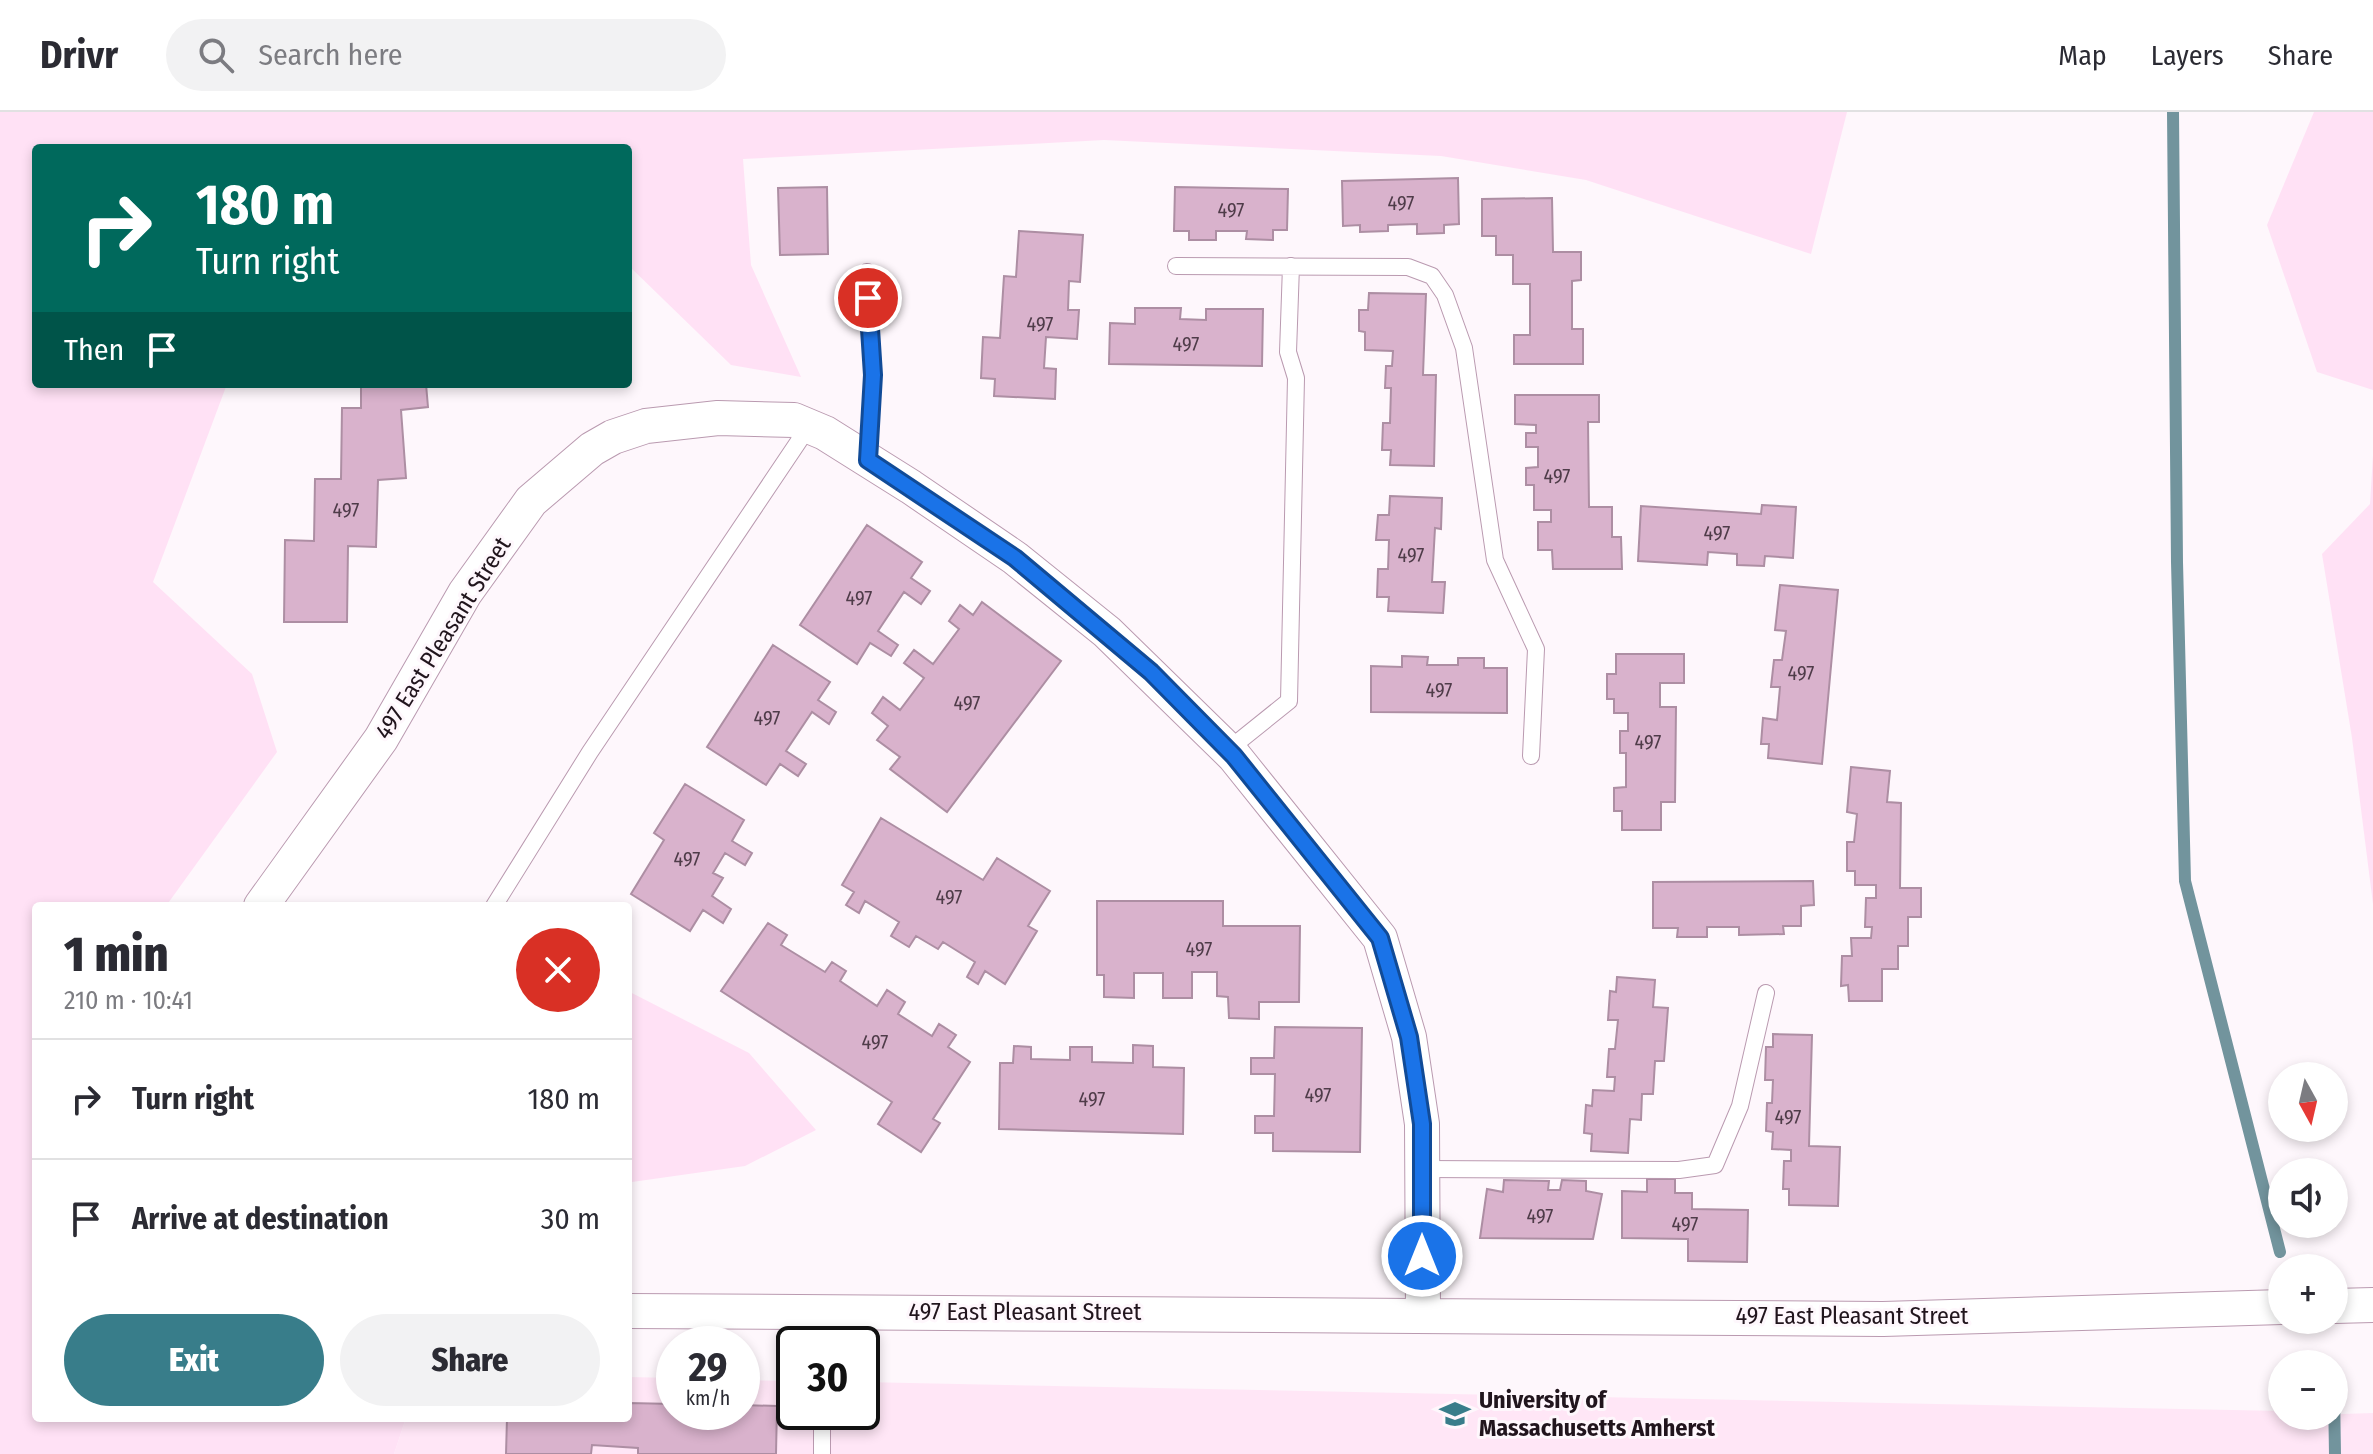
<!DOCTYPE html>
<html lang="en">
<head>
<meta charset="utf-8">
<style>
  :root { --surface:#fff; --page:#f2f2f3; --text:#2b2b33; --muted:#7c7c81; --line:#e1e1e2; --accent:#387d8a }
  body { margin:0; font-family:"Fira Sans Condensed",sans-serif; background:var(--page); color:var(--text); height:100vh; display:flex; flex-direction:column; font-size:30px; white-space:nowrap }
  * { box-sizing:border-box; margin:0 }
  p { font-size:26px; color:var(--muted) }
  .icon { flex:none; width:44px; height:44px; fill:none; stroke:currentColor; stroke-width:2; stroke-linecap:round; stroke-linejoin:round }
  .map { position:relative; flex:1; overflow:hidden }
  .sheet { position:absolute; left:32px; top:790px; width:600px; height:520px; display:flex; flex-direction:column; background:var(--surface); border-radius:8px; box-shadow:0 4px 12px #0003 }
  .sheet>* { flex:none }
  .guide { position:absolute; left:32px; top:32px; width:600px; height:244px; border-radius:8px; box-shadow:0 4px 12px #0003; background:#00695c; color:#fff; overflow:hidden }
  .needle { width:52px; rotate:172deg }
  .buttons { position:absolute; left:2268px; top:950px; display:grid; gap:16px }
  .buttons a { display:grid; place-items:center; width:80px; height:80px; border-radius:50%; background:var(--surface); box-shadow:0 4px 12px #0003; font-size:40px }
  .speed { position:absolute; left:656px; top:1214px; display:flex; gap:16px; font-size:40px; font-weight:700; text-align:center }
  .speed>* { display:grid; place-content:center; width:104px; height:104px; border-radius:50%; background:var(--surface); box-shadow:0 4px 12px #0003; line-height:1 }
  .speed small { font-size:20px; font-weight:400 }
  .speed .limit { border:4px solid #111; border-radius:12px; background:#fff; color:#111 }
  .pin { position:absolute; display:grid; place-items:center; width:68px; height:68px; color:#fff; margin:-34px; border:4px solid #fff; border-radius:50%; box-shadow:0 2px 8px #0007 }
  .me { position:absolute; width:88px; margin:-44px; rotate:0deg; stroke-linejoin:round; filter:drop-shadow(0 0 6px #0008) }
  .turn { display:flex; align-items:center; gap:28px; height:168px; padding:0 32px; font-size:36px }
  .turn .icon { width:104px; height:104px; stroke-width:2.5 }
  .turn b { display:block; font-size:56px; line-height:68px }
  .then { display:flex; align-items:center; height:76px; padding:0 32px; background:#0003; gap:16px; font-size:30px }
  .round { display:grid; place-items:center; flex:none; width:84px; height:84px; border-radius:42px; background:var(--page) }
  .overview { display:flex; align-items:center; justify-content:space-between; height:136px; padding:0 32px }
  h1 { font-size:48px; font-weight:800; line-height:60px }
  .primary-button { display:flex; gap:16px; margin-top:auto; padding:16px 32px }
  .primary-button a { flex:1; height:92px; border-radius:48px; background:var(--accent); color:#fff; font-size:32px; font-weight:800; line-height:92px; text-align:center }
  .primary-button a+a { background:var(--page); color:var(--text) }
  ul { padding:0; list-style:none }
  li { display:flex; align-items:center; gap:24px; height:120px; padding:0 32px; border-top:2px solid var(--line) }
  li div { flex:1 }
  li b { display:block; font-size:30px }
  li em { font-style:normal }
  header { display:flex; align-items:center; gap:48px; box-sizing:border-box; height:112px; padding:0 40px; background:var(--surface); border-bottom:2px solid var(--line) }
  header strong { font-size:38px }
  nav { display:flex; gap:44px; margin-inline-start:auto; font-size:28px }
  .search { width:560px; height:72px; background:var(--page); display:flex; align-items:center; gap:20px; box-sizing:border-box; padding:0 28px; border-radius:44px; color:var(--muted); font-size:30px }
  .map>svg:first-child { display:block }
  .built { fill:#ffe6f6 }
  .green { fill:#ffe1f5 }
  .lines { fill:none; stroke-linecap:round; stroke-linejoin:round }
  .stream { stroke:#72949d; stroke-width:12 }
  .building { fill:#d9b2cc; stroke:#ad8ea3; stroke-width:2 }
  .service-casing { stroke:#ba9ab0; stroke-width:18 }
  .minor-casing { stroke:#ba9ab0; stroke-width:36 }
  .service { stroke:#fff; stroke-width:16 }
  .minor { stroke:#fff; stroke-width:34 }
  .route-casing { stroke:#114b97; stroke-width:20 }
  .route { stroke:#1a73e8; stroke-width:14 }
  .labels { text-anchor:middle; stroke-width:6; stroke-linejoin:round; paint-order:stroke }
  .number-label { font-size:20px; fill:#4f3c49 }
  .street-label { font-size:24px; fill:#21151d; stroke:#fef7fc }
  .poi-label { font-size:24px; font-weight:bold; fill:#21151d; stroke:#fef7fc; text-anchor:start }
</style>
</head>
<body>
<header>
<strong>Drivr</strong>
<div class="search"><svg class="icon" aria-label="search" viewBox="0 0 24 24"><circle cx="10" cy="10" r="6"/><path d="M15 15l6 6"/></svg>Search here</div>
<nav><a>Map</a><a>Layers</a><a>Share</a></nav>
</header>
<div class="map">
<svg width="2373" height="1342" viewBox="0 0 2373 1342">
  <rect width="100%" height="100%" fill="#fef7fc"/>
  <path class="built" d="M628,1265l46,1v34h68v-32l52,1v31h68v-30l1420,29v5l91,-3v41h-1979l12,-36h222z"/>
  <path class="green" d="M0,0h1847l-36,142 -225,-74 -145,-24 -337,-16 -361,19 8,106 50,112 -70,-12 -103,-100v-117h-592v236h191l-74,198 99,92 25,78 -111,154h-130v512h370l-12,36h-394z
    M2314,0h59v278l-56,-18 -50,-147z
    M2373,343v449l-21,-166 -30,-184 48,-50z
    M628,879l121,62 67,77 -71,36 -113,16 -4,31z"/>
  <g class="lines">
    <path class="stream" d="M2173,0l4,450 8,319 95,371
      M2334,1279l1,63"/>
  </g>
  <path class="building" d="M1458,66l1,46 -15,1v8l-27,1v-10l-29,1v6l-28,1v-7l-17,1 -1,-45z
    M827,75l1,67 -48,1 -2,-67z
    M1175,75l113,2 -1,41h-14v10l-27,-1 1,-8h-31v9h-27v-9h-15z
    M1552,86l1,54h28v28l-9,1v48h11v35h-69v-29h16v-51h-17v-29h-17v-19h-14v-37z
    M1019,119l64,4 -3,47 -11,-1 -1,29h11l-2,29 -31,-2 -2,31 12,1 -1,30 -61,-3 1,-17 -14,-1 2,-41 17,1 4,-62 12,1z
    M1369,181l57,1 -3,81h13l-2,91 -44,-1 1,-15h-9l1,-27h7l1,-35h-6l1,-22h6l1,-15 -28,-1v-18l-6,-1v-21h9z
    M1135,196h46l-1,11 26,1v-11h57l-1,57 -153,-2 1,-41 25,1z
    M361,272h65l2,23 -27,3 5,68 -28,2 -2,67 -28,-1 -1,76h-63l1,-82 29,1 1,-62h26l1,-71h19z
    M1515,283h84v27h-11l1,85h23v30h9l1,32h-69l-1,-19h-14v-28h13v-12h-17v-25h-8v-17l12,-1v-20h-12v-14h10v-8l-21,-1z
    M1390,384l52,2 -1,31 -6,-1 -3,54h13l-2,31 -55,-2 1,-14h-12l1,-28h10l1,-29h-13l2,-25h11z
    M1762,393l34,2 -3,51 -28,-2 -1,10 -27,-1v-11l-29,-2 -1,13 -69,-4 3,-55 120,8z
    M867,413l55,37 -11,16 19,13 -9,13 -17,-12 -26,39 20,14 -7,11 -21,-13 -13,21 -57,-39z
    M1780,473l58,5 -16,174 -54,-6 1,-14h-8l2,-26 14,2 3,-33h-9l3,-27h8l4,-29 -11,-1z
    M982,490l79,59 -114,151 -57,-43 10,-12 -23,-17 11,-14 -16,-13 11,-16 17,13 24,-32 -20,-15 10,-13 19,14 26,-35 -10,-8 11,-16 13,10z
    M773,533l57,37 -12,18 18,12 -7,12 -17,-12 -26,39 20,13 -8,12 -18,-12 -14,21 -59,-38z
    M1616,542h68v29h-24v24h16l-1,95h-14v28h-39v-19h-8v-23l12,-1v-34h-6v-22h8v-18h-14v-14h-7v-25h9z
    M1402,544l26,1 -1,8h31v-7h26v10h23v45l-136,-1v-46l31,1z
    M1851,655l39,4 -3,31 14,1 -1,85h21v29h-13v29h-10v23h-16v32h-33l-1,-16 -7,1 1,-30h10l-1,-18h20l1,-11h-7l1,-29h10v-13h-21v-14h-8v-29h7l3,-28 -10,-2z
    M685,672l59,36 -12,21 20,12 -7,12 -20,-12 -12,20 10,5 -11,18 19,13 -8,14 -20,-13 -13,21 -59,-37 33,-54 -10,-7z
    M881,706l102,62 14,-22 53,33 -22,35 9,5 -32,53 -20,-13 -7,13 -11,-7 8,-15 -32,-20 -5,7 -22,-13 -7,11 -18,-11 8,-14 -34,-21 -6,12 -13,-8 8,-13 -12,-7z
    M1813,769l1,24 -13,1v20h-18l1,8 -45,1v-8h-32v10h-30l1,-9h-25v-46z
    M1097,789h126v25h77l-1,76h-40v17l-30,-1 -1,-21 -11,-1v-24h-25v26h-29v-25h-29v25l-30,-1v-22h-7z
    M768,811l19,12 -6,10 44,27 7,-10 14,9 -6,10 37,25 10,-16 18,12 -7,12 34,22 7,-12 17,11 -8,12 22,15 -37,57 7,4 -19,29 -43,-28 14,-22 -171,-111z
    M1617,865l38,3 -2,27 15,1 -4,53h-9l-2,33h-11l-1,26 -11,-1 -2,34 -37,-2 1,-17 -8,-1 2,-28 6,1 1,-16 21,1 1,-14h-8l2,-28h6l3,-29h-10l2,-29 6,1z
    M1275,915l87,1 -2,124 -87,-1v-18h-18v-17h19l1,-42h-24v-16h23z
    M1773,922l39,1 -3,111 31,1 -2,59 -49,-1v-16h-6l1,-28h7v-11l-19,-1 1,-17 -7,-1 1,-28h5l1,-23h-8l1,-33h7z
    M1133,933l20,1v21l31,1 -1,66 -184,-5 1,-66h13l1,-17 17,1v12l39,1v-13h22v15l41,1z
    M1647,1067h28v14h17v16l56,1 -1,52 -59,-1v-22l-66,-1v-47l25,1z
    M1504,1068l45,1 -1,9h12l2,-10 24,1v10l16,3 -9,45 -113,-1 7,-49 16,3z
    M628,1291l46,1v8h68v-7l35,1 -1,48h-138v-6l-46,-3 -1,9h-85l1,-36h121z"/>
  <g class="lines">
    <g class="service-casing">
      <path id="service" d="M1176,154l232,1 24,9 13,19 19,53 31,212 41,89 -5,107
        M867,160l6,103 -5,85
        M1228,638l61,-49 7,-323 -8,-26 3,-86
        M494,794l96,-154 219,-326
        M1422,1057l257,1 36,-5 25,-59 26,-113
        M822,1342v-33"/>
    </g>
    <g class="minor-casing">
      <path id="minor" d="M261,794l120,-167 84,-146 66,-92 61,-52 21,-12 33,-11 72,-8 76,2 31,13 86,54 104,71 92,74 127,124 146,182 29,99 13,87 1,189
        M2334,1194l39,-1
        M628,1199l1255,8 399,-12"/>
    </g>
    <use href="#service" class="service"/>
    <use href="#minor" class="minor"/>
  </g>
  <g class="lines">
    <g class="route-casing">
      <path id="route" d="M868,186l5,77 -5,85 147,98 136,114 83,84 146,182 29,99 13,87v132"/>
    </g>
    <use href="#route" class="route"/>
  </g>
  <defs>
    <g id="university-bare" transform="scale(2.4)"><path d="M0-5L7-2L0 1L-7-2ZM-4 1L0 2.5L4 1V4Q0 6-4 4Z" fill="#387d8a" stroke="#fef7fc" stroke-width="2.5" paint-order="stroke"/></g>
  </defs>
  <g fill-rule="evenodd">
    <use href="#university-bare" x="1455" y="1302"/>
  </g>
  <g class="labels">
    <g class="number-label">
      <text x="1401" y="98">497</text>
      <text x="1231" y="105">497</text>
      <text x="1040" y="219">497</text>
      <text x="1186" y="239">497</text>
      <text x="1557" y="371">497</text>
      <text x="346" y="405">497</text>
      <text x="1717" y="428">497</text>
      <text x="1411" y="450">497</text>
      <text x="859" y="493">497</text>
      <text x="1801" y="568">497</text>
      <text x="1439" y="585">497</text>
      <text x="967" y="598">497</text>
      <text x="767" y="613">497</text>
      <text x="1648" y="637">497</text>
      <text x="687" y="754">497</text>
      <text x="949" y="792">497</text>
      <text x="1199" y="844">497</text>
      <text x="875" y="937">497</text>
      <text x="1318" y="990">497</text>
      <text x="1092" y="994">497</text>
      <text x="1788" y="1012">497</text>
      <text x="1540" y="1111">497</text>
      <text x="1685" y="1119">497</text>
    </g>
    <g class="street-label">
      <text transform="translate(443 526) rotate(-58)" y="8">497 East Pleasant Street</text>
      <text x="1025" y="1208">497 East Pleasant Street</text>
      <text x="1852" y="1212">497 East Pleasant Street</text>
    </g>
    <g class="poi-label">
      <text x="1479" y="1296">University of<tspan x="1479" dy="28">Massachusetts Amherst</tspan></text>
    </g>
  </g>
</svg>
<div class="buttons">
<a><svg class="needle" viewBox="-14 -14 28 28"><path d="M0-13l5 13h-10z" fill="#e53935"/><path d="M0 13l5-13h-10z" fill="#7c7c81"/></svg></a>
<a><svg class="icon" aria-label="sound" viewBox="0 0 24 24"><path d="M4 9h4l5-4v14l-5-4H4zM17 9q2 3 0 6"/></svg></a>
<a>+</a>
<a>−</a>
</div>
<div class="speed"><div>29<small>km/h</small></div><div class="limit">30</div></div>
<div class="pin" style="left:868px;top:186px;background:#d93025"><svg class="icon" aria-label="arrive" viewBox="0 0 24 24"><path d="M6 21V4h12l-3 4 3 4H6"/></svg></div>
<svg class="me" style="left:1422px;top:1144px" viewBox="-20 -20 40 40"><circle r="17" fill="#1a73e8" stroke="#fff" stroke-width="3"/><path d="M0-11L8 9 0 5-8 9z" fill="#fff"/></svg>
<div class="guide">
<div class="turn"><svg class="icon" aria-label="right" viewBox="0 0 24 24"><path d="M7 20v-9h11M14 6l5 5-5 5"/></svg><div><b>180 m</b>Turn right</div></div>
<div class="then">Then<svg class="icon" aria-label="arrive" viewBox="0 0 24 24"><path d="M6 21V4h12l-3 4 3 4H6"/></svg></div>
</div>
<section class="sheet">
<div class="overview"><div><h1>1 min</h1><p>210 m · 10:41</p></div><a class="round" style="background:#d93025;color:#fff"><svg class="icon" aria-label="close" viewBox="0 0 24 24"><path d="M6 6l12 12M18 6L6 18"/></svg></a></div>
<ul>
<li><svg class="icon" aria-label="right" viewBox="0 0 24 24"><path d="M7 20v-9h11M14 6l5 5-5 5"/></svg><div><b>Turn right</b></div><em>180 m</em></li>
<li><svg class="icon" aria-label="arrive" viewBox="0 0 24 24"><path d="M6 21V4h12l-3 4 3 4H6"/></svg><div><b>Arrive at destination</b></div><em>30 m</em></li>
</ul>
<div class="primary-button"><a>Exit</a><a>Share</a></div>
</section>
</div>
</body>
</html>
